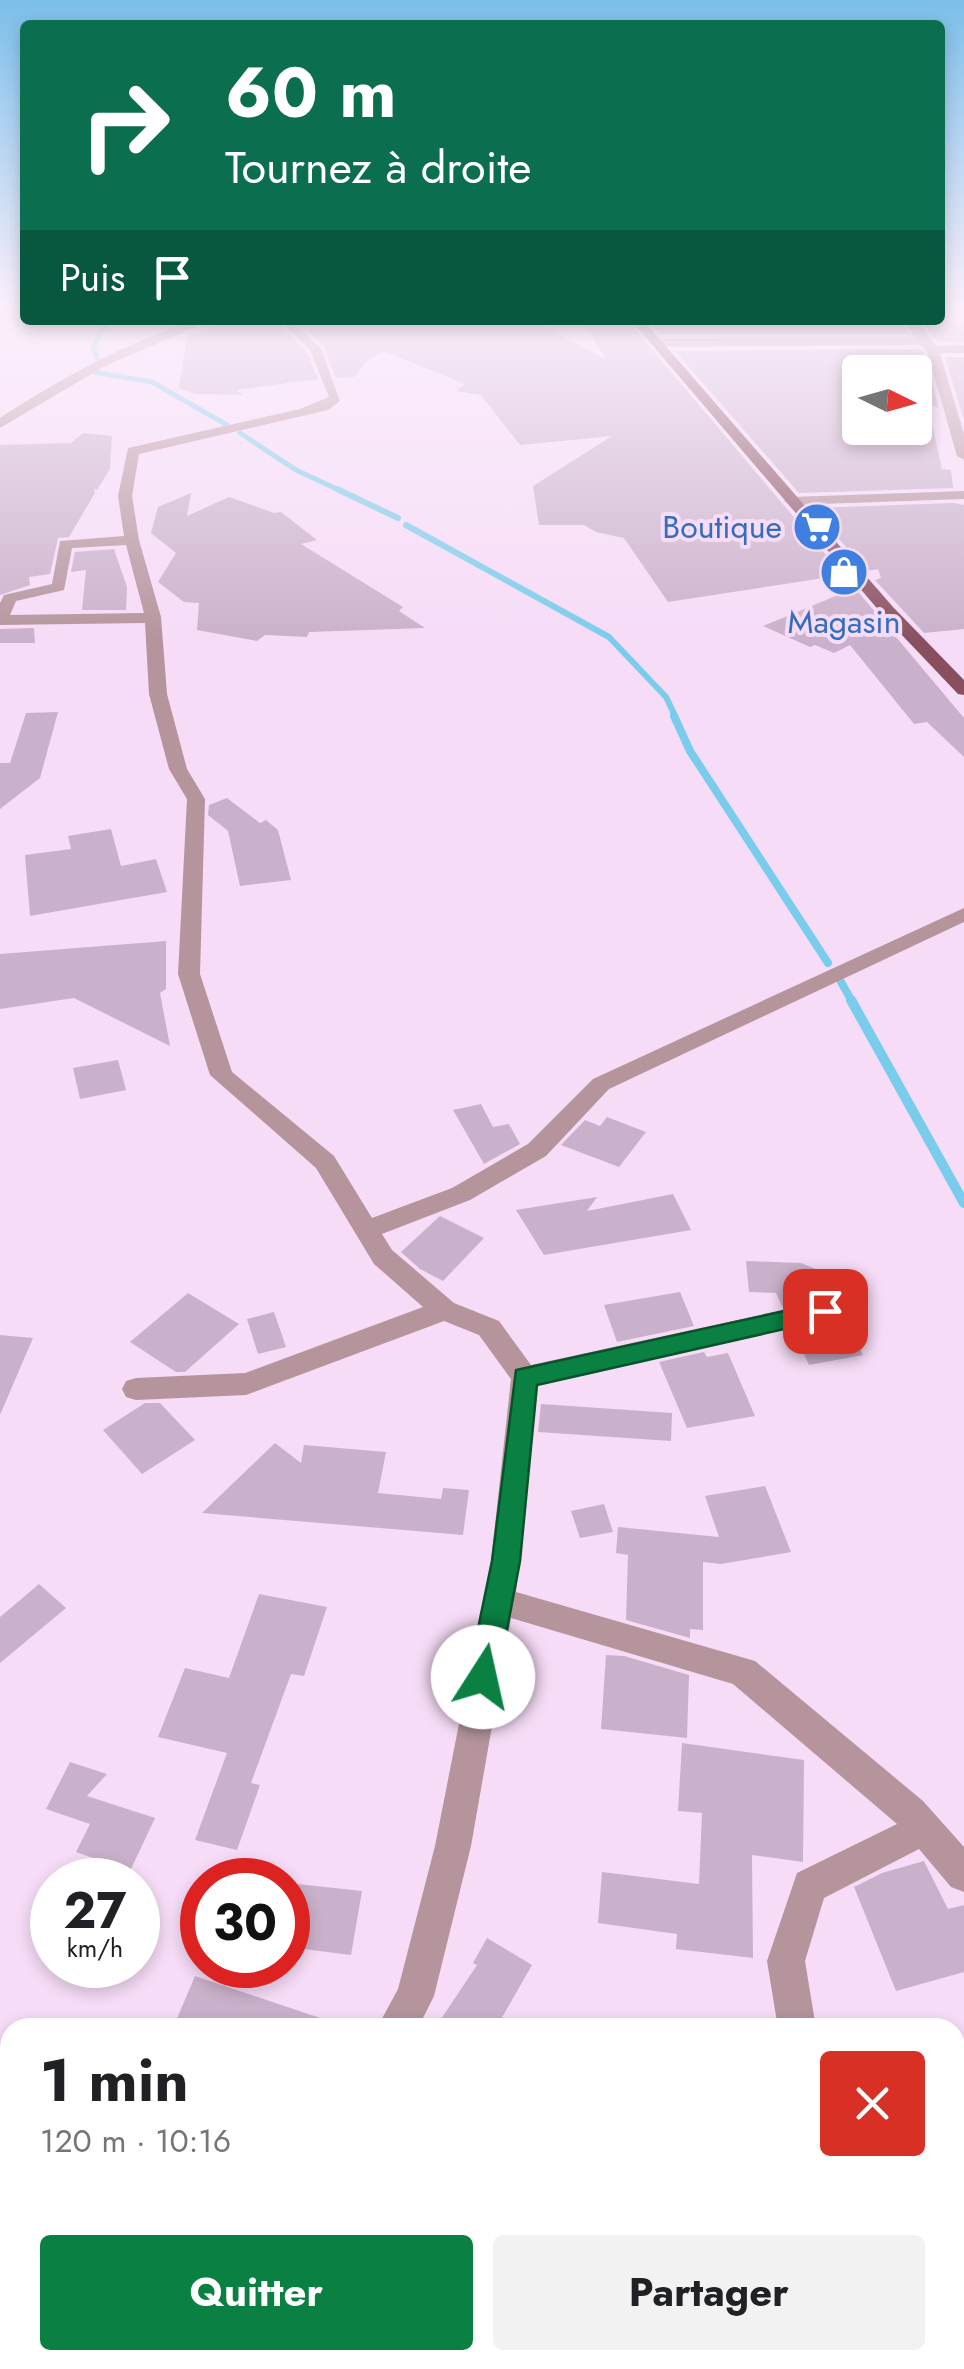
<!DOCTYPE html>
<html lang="fr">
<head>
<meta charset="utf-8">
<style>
  :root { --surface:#fff; --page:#f2f2f2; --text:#202124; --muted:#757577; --accent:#0b8043 }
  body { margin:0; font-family:Jost,sans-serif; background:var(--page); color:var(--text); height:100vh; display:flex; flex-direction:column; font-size:38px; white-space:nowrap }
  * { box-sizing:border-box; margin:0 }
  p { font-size:32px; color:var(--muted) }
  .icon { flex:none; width:55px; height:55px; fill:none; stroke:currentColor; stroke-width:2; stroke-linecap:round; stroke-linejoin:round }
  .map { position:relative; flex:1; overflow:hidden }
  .details { position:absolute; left:0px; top:2018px; width:965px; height:352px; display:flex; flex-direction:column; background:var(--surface); border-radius:30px 30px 0 0; box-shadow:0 5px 15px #0003 }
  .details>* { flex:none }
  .guide { position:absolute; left:20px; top:20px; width:925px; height:305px; border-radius:10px; box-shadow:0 5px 15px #0003; background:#0b6e4f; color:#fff; overflow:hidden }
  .needle { width:65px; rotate:95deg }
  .controls { position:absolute; left:842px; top:355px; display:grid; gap:20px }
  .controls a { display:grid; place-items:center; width:90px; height:90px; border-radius:10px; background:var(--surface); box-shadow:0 5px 15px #0003; font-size:50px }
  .speed { position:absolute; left:30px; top:1858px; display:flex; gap:20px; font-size:50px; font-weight:700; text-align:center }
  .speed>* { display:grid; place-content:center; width:130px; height:130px; border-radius:50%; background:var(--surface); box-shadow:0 5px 15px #0003; line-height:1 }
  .speed small { font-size:25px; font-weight:400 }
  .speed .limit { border:15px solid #d22; background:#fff; color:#111 }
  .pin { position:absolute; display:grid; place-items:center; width:85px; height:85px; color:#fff; margin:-42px; border-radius:20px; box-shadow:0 5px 15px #0006 }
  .me { position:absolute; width:110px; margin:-55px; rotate:10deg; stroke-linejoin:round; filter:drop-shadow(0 0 8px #0008) }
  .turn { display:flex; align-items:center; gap:35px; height:210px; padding:0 40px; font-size:45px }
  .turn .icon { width:130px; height:130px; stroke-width:2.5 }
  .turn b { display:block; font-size:70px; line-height:85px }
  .then { display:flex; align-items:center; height:95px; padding:0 40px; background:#0003; gap:20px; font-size:38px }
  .round { display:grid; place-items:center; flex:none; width:105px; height:105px; border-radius:10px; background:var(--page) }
  .overview { display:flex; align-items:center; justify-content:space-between; height:170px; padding:0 40px }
  h1 { font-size:60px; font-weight:700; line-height:75px }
  .action { display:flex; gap:20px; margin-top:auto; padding:20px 40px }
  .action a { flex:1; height:115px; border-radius:10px; background:var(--accent); color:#fff; font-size:40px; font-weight:700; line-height:115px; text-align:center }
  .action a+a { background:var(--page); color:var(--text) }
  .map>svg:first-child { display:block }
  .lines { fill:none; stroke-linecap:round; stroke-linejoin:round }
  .stream-far3 { stroke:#79cceb; stroke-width:5 }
  .stream-far2 { stroke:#79cceb; stroke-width:6 }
  .stream-far1 { stroke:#79cceb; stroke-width:8 }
  .stream { stroke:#79cceb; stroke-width:10 }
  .building { fill:#cab1cb }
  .street { fill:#b5949c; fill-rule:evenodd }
  .primary { fill:#88505f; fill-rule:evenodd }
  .route { fill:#0b8043; stroke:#07532c; stroke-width:2.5 }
  .labels { text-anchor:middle; stroke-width:8; stroke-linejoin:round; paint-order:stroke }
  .far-shop-label { font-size:32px; fill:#366cbe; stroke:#f6dcf7; text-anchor:end }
</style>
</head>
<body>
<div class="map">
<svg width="964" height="2369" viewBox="0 0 964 2369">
  <rect width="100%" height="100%" fill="#f6dcf7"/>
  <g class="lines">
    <path class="stream-far3" d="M108,320l-15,27 6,16 -12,8 65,11 75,43
      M240,433l56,37 47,22"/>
    <path class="stream-far2" d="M337,489l61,29
      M406,525l203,112 57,60 10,21"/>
    <path class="stream-far1" d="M674,716l16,35 138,212
      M841,982l12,21"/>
    <path class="stream" d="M851,1000l113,203"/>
  </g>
  <path class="building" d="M218,320h57l32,32 11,27 -82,11 7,5 -48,-1 -16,-6 8,-51 32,-12z
    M297,320h236l72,39 -21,-39h43l216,255 -175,27 -44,-64 -28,-6 -12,-7h-45l-6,-39 79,-50 -92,9 -39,-50 -25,-4 9,-7 -82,-33 -15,9 -14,17 -18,1 -12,-32z
    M648,320h142l7,4 22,-4 83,1 7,13 -248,1z
    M923,322l41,1v18l-26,1z
    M919,349l5,4 15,55 -24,-9v-27h-55v56h73l9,41 9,1 2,18 -154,5 -124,-142z
    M945,357h19v61l-1,-1z
    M83,433l29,3 -2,33 -13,21 -3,-2 1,5 -26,44 -11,1 -8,36 -21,3 1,8 -30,10v-150l71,-2z
    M191,493l-4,23 42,-19 45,16 7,-1 36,28 -16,4 102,63 -4,4 26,17 -116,4 -2,5 -42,-2 -8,6 -60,-11 2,-27 -15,-1 -26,-20 18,-29 -25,-20 7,-26z
    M954,503l10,2v124l-40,4 -49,-53 6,-2 -3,-9 -11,2 -55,-63z
    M114,549l13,38 -1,23h-44l4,-40 -15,2 4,-20z
    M855,588l109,130v39l-37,-35 -13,2 -64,-79 -16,8 -19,-8 -5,2 -47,-21z
    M34,628l1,15h-35v-14z
    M58,712l-18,66 -40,31v-46h10l16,-50z
    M227,798l33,25 6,-3 12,10 13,50 -51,6 -12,-55 -20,-16 1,-10z
    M111,829l10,37 35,-7 11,33 -137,24 -5,-61 46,-6 -3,-13z
    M166,941v48l-6,4 10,53 -96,-48 -74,11v-55z
    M118,1060l8,30 -46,9 -7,-31z
    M481,1104l12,23 16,-3 11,20 -36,20 -31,-54z
    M607,1117l39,15 -27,35 -58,-22 24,-25 15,6z
    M673,1194l18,36 -147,25 -28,-45 81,-13 -10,14z
    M440,1216l44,22 -41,43 -23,-12 -19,-17z
    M746,1261l55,2 66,27 -21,32 17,33 -54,10 -15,-33 42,-10 6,-9 -4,-11 -14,-5 -42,9 -6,-13 -27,-1z
    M680,1292l14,34 -77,16 -13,-37z
    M188,1293l51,31 -54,48h-9l-46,-30z
    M274,1312l12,35 -28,7 -11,-35z
    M0,1335l33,3 -33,77z
    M704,1352l3,5 21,-4 27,63 -68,12 -28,-66z
    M145,1403h15l35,37 -53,34 -39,-44z
    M541,1404l131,9 -1,28 -133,-9z
    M275,1443l26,20 3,-18 82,7 -8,41 63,6 2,-11 26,2 -6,45 -261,-22z
    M765,1486l26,66 -70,12 -18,-2v68l-13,-1v9l-64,-18 2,-65 -12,-2 2,-26 101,10 -14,-41z
    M604,1504l9,28 -33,6 -9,-27z
    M39,1584l27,24 -66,55v-46z
    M259,1594l68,13 -23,69 -13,-2 -40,109 9,2 -23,65 -42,-10 32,-87 -69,-16 27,-69 44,10z
    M606,1655l18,1 65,19 -2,63 -86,-9z
    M682,1743l122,17 -1,102 -51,-7 1,103 -77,-9 1,-15 -79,-11 4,-51 97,12 3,-71 -24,-2z
    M70,1762l37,12 -20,22 68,22 -25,53 -54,-19 14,-28 -44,-15z
    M924,1861l24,48 16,-4v67l-68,19 -42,-104 28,-14z
    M288,1883l74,8 -11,64 -63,-8z
    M487,1938l45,27 -36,63h-61l42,-63 -4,-2z
    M195,1976l140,47 -1,5h-161z"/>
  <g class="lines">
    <path class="street" d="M194,320h17l-108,47 -103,61v-10c61,-40 125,-74 194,-98z
      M279,320h13l29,29 19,52 -12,9 -189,44 -7,42 7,44 22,77 6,77 20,75 18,30 -5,175 32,98 102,84 38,62 80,-30 76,-44 65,-65 371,-171v14l-355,167 -63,67 -76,44 -88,34 10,16 62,53 45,18 32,44 294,-64 10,3 4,7 -4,7 -10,3 -287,64 -22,207 239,69 168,140 41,46v45l-13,-5 -32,-38 -95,49 -19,63 11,67h-38l-11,-67 30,-88 100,-49 -164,-140 -222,-66 -40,228 -37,150 -16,32h-41l21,-39 37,-143 56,-285 20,-182 -32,-44 -35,-14 -198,74 -110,5 -10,-3 -4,-8 4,-8 10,-3 109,-5 178,-66 -49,-43 -58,-96 -106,-93 -32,-101 9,-175 -18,-30 -20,-75 -4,-71 -145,2v-22l4,-8 48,-11 8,-43 64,-5 -6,-40 10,-48 172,-39 29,-12 -19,-47zM126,545l18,68 -134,2 6,-14 48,-11 8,-42z
      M905,320h12l19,26 28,-1v8h-24l24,81v26l-7,-4 -30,-105 -7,-6 -265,2 -6,-4 6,-4 260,-1z
      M964,491v8l-173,6 -7,-4 7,-4z
      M955,2298l9,2v42l-9,-2z
      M158,2360h46l-4,9h-46z
      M747,2360h44l-4,9h-44z"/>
    <path class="primary" d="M631,320h12l250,287 71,73v15l-6,-1 -77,-81z"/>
  </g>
  <linearGradient id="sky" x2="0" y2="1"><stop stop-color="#7bbee9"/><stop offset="0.48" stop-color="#fbeffb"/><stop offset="1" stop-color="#fbeffb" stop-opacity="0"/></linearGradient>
  <rect width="964" height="642" fill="url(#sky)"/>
  <path class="route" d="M825,1302l8,2 4,7 -4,7 -296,67 -17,176 -22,116 -5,10 -10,4 -11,-4 -4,-10 24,-116 24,-191z"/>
  <defs>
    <g id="supermarket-disc" transform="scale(2.5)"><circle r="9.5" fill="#3f7fe0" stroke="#f6dcf7"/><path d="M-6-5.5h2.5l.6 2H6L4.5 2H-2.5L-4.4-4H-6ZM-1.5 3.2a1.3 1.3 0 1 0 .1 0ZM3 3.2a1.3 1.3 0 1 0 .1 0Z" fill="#fff"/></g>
    <g id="shop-disc" transform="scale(2.5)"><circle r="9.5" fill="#3f7fe0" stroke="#f6dcf7"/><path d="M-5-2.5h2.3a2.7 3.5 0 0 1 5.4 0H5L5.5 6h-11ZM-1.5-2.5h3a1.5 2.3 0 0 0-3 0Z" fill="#fff"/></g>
  </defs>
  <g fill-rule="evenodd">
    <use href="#supermarket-disc" x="817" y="527"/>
    <use href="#shop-disc" x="844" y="572"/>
  </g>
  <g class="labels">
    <g class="far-shop-label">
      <text x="782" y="538">Boutique</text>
      <text x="844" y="633" text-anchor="middle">Magasin</text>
    </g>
  </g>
</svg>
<div class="controls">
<a><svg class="needle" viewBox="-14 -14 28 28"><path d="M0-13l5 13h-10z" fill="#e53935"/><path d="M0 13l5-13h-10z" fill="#757577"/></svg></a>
</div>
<div class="speed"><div>27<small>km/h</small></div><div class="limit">30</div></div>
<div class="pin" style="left:825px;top:1311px;background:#d93025"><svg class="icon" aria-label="arrive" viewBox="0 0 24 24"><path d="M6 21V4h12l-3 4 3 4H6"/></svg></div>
<svg class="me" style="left:483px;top:1677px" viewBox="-20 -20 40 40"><circle r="19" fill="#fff"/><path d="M0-13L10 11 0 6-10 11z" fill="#0b8043"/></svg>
<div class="guide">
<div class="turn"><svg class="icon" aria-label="right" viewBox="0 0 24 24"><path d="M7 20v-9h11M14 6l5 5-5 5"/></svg><div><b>60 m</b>Tournez à droite</div></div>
<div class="then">Puis<svg class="icon" aria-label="arrive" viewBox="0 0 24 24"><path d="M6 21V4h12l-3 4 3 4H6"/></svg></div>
</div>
<section class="details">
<div class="overview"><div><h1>1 min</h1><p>120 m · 10:16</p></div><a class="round" style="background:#d93025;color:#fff"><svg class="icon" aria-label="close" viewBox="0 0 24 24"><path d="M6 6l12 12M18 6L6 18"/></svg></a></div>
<div class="action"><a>Quitter</a><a>Partager</a></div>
</section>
</div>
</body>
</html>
